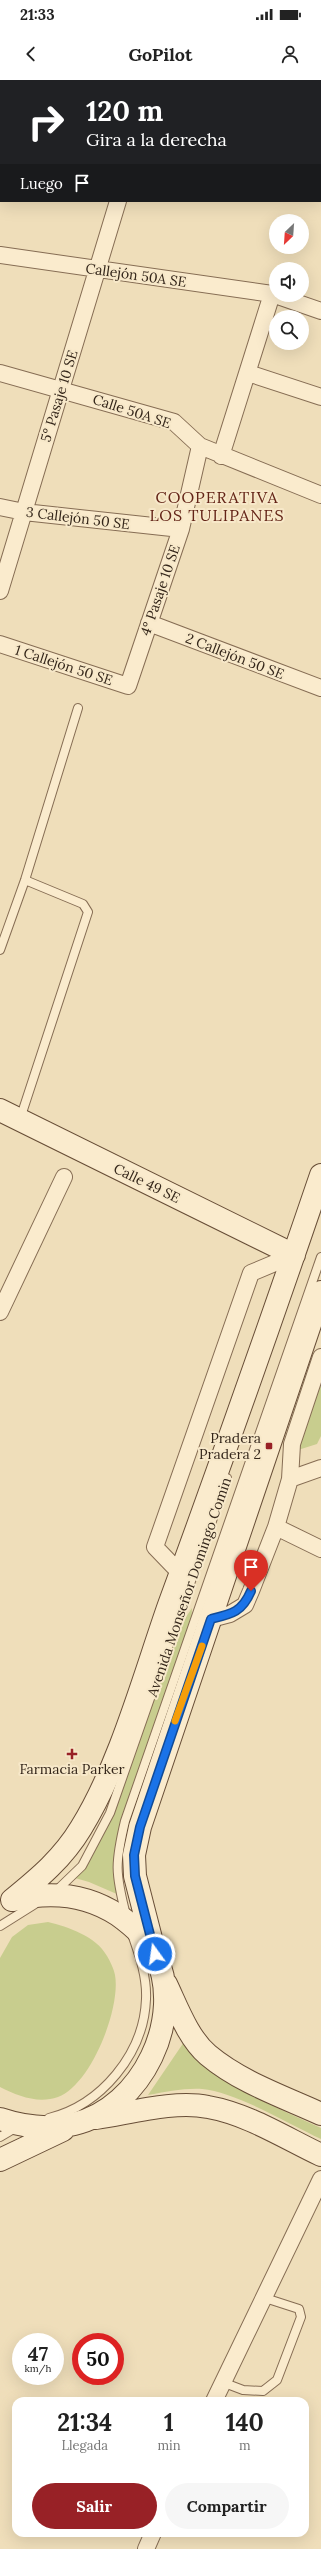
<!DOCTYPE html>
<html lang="es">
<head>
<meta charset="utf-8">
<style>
  :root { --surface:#fff; --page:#f6f6f6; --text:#222; --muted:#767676; --accent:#982126 }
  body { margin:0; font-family:Lora,serif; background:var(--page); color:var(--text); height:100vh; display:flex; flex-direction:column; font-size:15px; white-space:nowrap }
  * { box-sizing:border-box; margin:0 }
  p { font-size:13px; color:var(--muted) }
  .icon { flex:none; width:22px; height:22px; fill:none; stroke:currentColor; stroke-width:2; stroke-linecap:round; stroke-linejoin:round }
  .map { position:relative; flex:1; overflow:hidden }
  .panel { position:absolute; left:12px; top:2317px; width:297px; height:140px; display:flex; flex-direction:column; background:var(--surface); border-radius:12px; box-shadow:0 4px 16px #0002 }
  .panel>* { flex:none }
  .top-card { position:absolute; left:0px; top:0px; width:321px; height:122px; box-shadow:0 4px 16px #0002; background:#202124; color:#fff; overflow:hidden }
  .needle { width:26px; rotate:205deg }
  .fabs { position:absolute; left:269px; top:134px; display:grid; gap:8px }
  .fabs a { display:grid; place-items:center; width:40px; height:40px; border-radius:50%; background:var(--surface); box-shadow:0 4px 16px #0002; font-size:20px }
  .speed { position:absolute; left:12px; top:2253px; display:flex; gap:8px; font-size:20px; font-weight:700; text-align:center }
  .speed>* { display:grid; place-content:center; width:52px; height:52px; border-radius:50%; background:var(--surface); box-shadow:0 4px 16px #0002; line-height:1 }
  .speed small { font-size:10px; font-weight:400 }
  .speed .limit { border:6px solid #d22; background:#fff; color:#111 }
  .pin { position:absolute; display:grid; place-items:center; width:34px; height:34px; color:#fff; margin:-41px -17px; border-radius:50% 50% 50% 0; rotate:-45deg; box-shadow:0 0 4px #0007 }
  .pin .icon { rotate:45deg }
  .me { position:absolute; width:44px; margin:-22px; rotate:346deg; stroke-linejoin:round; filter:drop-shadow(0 0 3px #0008) }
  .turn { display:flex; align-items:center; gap:14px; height:84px; padding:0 20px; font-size:18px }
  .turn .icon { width:52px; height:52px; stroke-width:2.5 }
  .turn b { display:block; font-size:28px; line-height:34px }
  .then { display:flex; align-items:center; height:38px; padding:0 20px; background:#0003; gap:8px; font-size:15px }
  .eta { display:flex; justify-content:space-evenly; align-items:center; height:68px; text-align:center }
  .eta b { font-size:24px; font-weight:800; line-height:28px }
  .action { display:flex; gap:8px; margin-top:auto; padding:8px 20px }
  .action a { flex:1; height:46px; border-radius:24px; background:var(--accent); color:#fff; font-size:16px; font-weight:800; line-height:46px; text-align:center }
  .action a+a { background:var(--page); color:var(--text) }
  .status { display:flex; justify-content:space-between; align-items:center; height:28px; padding:0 20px; background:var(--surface); direction:ltr }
  .status svg { height:11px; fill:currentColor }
  header { display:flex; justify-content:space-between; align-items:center; height:52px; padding:0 20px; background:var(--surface); font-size:18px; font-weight:800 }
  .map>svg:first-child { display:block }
  .green { fill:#c8cd8e }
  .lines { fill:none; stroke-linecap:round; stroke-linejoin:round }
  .lane-casing { stroke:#866d54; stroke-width:10 }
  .street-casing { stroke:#866d54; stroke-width:18 }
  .secondary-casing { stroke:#684e37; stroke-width:24 }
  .lane { stroke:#faebcd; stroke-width:8 }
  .street { stroke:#faebcd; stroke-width:16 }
  .secondary { stroke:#faebcd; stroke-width:22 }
  .route-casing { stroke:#114b97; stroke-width:10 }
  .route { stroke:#1a73e8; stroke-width:7 }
  .slow { stroke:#f59e0b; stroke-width:7 }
  .poi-dot { fill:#982126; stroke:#f7e8c9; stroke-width:1.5 }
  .labels { text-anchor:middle; stroke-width:4; stroke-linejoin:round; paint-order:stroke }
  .street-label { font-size:14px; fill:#34261a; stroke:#f7e8c9 }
  .poi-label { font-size:14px; fill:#34261a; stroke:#f7e8c9; text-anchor:end }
  .quarter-label { font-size:16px; letter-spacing:1px; fill:#632417; stroke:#f7e8c9 }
</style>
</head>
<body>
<div class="status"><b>21:33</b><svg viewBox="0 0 49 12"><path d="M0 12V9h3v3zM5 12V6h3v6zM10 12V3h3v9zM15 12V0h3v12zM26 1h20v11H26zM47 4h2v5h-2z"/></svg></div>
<header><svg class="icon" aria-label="back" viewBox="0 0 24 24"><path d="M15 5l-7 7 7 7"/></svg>GoPilot<svg class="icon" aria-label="person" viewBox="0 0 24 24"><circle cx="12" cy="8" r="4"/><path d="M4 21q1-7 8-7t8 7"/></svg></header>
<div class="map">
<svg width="321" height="2469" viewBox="0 0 321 2469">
  <rect width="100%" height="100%" fill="#efdeba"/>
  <path class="green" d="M321,1304v52l-4,8 -19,6z
    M192,1528l-1,22 -63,180 -8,58 6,30 -37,-16 -21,-6 18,-13 92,-234z
    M48,1842c20,5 48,14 59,34 3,5 7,13 8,19 6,33 -24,110 -57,122 -20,7 -40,-1 -58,-10v-129l12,-21 16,-12z
    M184,1962c36,45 86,62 137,86v11c-32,-15 -85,-47 -119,-50 -18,-1 -36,3 -54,6z"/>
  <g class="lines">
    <g class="lane-casing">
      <path id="lane" d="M0,870l25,-70 53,-172
        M20,1039l68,-207 -5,-8 -58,-24
        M55,1812l27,-26 28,-53 117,-335
        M126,1835c-11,-42 -11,-52 -1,-94l196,-564
        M0,1846l35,-22
        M49,2038c52,-13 95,-64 97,-119 1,-21 -6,-42 -13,-62
        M0,2057l17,-10
        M222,2302l21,8 20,1 14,-11 24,-63 -2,-8 -34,-11"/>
    </g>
    <g class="street-casing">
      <path id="street" d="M277,0l6,1
        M154,1l1,-1
        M311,1l1,-1
        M0,69h1
        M320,79h1
        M0,175l272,39 49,17
        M0,293l174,49 26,24 121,49
        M248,293l73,24
        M221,376l51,-162
        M0,427l24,5 157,17
        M0,511l118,-390
        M149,543l172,65
        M0,564l128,42 53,-157 19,-83
        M0,1232l64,-135
        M290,1399l31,-11
        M276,1447l45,22
        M181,1494l-26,-27 96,-274 43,-18
        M211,1539l19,-5 15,-9 6,-14 25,-64 14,-48 2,-35 29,-87
        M214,2321l107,-222
        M146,2469l7,-16"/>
    </g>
    <g class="secondary-casing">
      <path id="secondary" d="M0,1030l294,145
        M12,1820c27,-22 51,-42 69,-72 39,-63 63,-152 88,-223 52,-142 103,-286 152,-430
        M155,1874l-20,-78 -1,-21 6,-28 181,-535
        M166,1904c11,23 22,54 42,71 32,27 76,42 113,59
        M96,2038c34,-5 79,-18 112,-11 40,7 77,31 113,48
        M0,2039c24,8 49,11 74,5 68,-16 112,-107 81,-170 -8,-16 -23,-29 -37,-39 -32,-21 -68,-24 -105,-15
        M0,2080l63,-30"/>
    </g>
    <use href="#lane" class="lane"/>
    <use href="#street" class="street"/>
    <use href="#secondary" class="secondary"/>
  </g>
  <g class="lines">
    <g class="route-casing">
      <path id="route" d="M155,1874l-20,-78 -1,-21 6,-28 71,-208c21,-5 31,-7 40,-28"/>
    </g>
    <use href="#route" class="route"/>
    <path class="slow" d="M175,1641l27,-75"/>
  </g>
  <g class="poi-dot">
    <rect x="265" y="1362" width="8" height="8" rx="2"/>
    <path d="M70 1668h4v4h4v4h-4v4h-4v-4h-4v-4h4z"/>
  </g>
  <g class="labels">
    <g class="street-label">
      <text transform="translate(136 195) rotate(8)" y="5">Callejón 50A SE</text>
      <text transform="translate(59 316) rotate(-73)" y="5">5° Pasaje 10 SE</text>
      <text transform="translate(132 331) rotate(18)" y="5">Calle 50A SE</text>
      <text transform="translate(78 438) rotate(7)" y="5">3 Callejón 50 SE</text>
      <text transform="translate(160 510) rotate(-71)" y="5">4° Pasaje 10 SE</text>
      <text transform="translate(235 576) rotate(21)" y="5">2 Callejón 50 SE</text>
      <text transform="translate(64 585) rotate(18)" y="5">1 Callejón 50 SE</text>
      <text transform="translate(147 1103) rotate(26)" y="5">Calle 49 SE</text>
      <text transform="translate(189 1507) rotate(-71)" y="5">Avenida Monseñor Domingo Comin</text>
    </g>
    <g class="poi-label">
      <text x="261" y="1363">Pradera<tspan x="261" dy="16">Pradera 2</tspan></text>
      <text x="72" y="1694" text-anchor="middle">Farmacia Parker</text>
    </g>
    <g class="quarter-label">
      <text x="217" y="423">COOPERATIVA<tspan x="217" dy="18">LOS TULIPANES</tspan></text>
    </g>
  </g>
</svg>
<div class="fabs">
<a><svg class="needle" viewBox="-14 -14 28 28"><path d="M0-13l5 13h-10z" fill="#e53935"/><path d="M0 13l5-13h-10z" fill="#767676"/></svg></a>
<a><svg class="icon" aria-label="sound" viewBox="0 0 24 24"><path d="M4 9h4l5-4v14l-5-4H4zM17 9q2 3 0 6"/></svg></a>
<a><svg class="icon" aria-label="search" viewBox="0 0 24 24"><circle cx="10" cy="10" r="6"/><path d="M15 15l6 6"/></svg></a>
</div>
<div class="speed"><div>47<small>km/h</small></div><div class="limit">50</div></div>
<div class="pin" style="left:251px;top:1511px;background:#d93025"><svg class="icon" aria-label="arrive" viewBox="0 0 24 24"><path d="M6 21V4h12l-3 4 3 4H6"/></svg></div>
<svg class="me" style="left:155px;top:1874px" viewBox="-20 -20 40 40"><circle r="17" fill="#1a73e8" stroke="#fff" stroke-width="3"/><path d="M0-11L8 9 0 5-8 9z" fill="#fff"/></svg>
<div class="top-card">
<div class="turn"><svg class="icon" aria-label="right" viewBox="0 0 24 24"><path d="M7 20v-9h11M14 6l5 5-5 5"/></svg><div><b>120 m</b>Gira a la derecha</div></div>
<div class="then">Luego<svg class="icon" aria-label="arrive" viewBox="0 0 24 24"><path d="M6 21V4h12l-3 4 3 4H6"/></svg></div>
</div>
<section class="panel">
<div class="eta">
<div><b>21:34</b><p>Llegada</p></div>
<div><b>1</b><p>min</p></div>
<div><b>140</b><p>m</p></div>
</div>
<div class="action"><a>Salir</a><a>Compartir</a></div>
</section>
</div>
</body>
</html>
